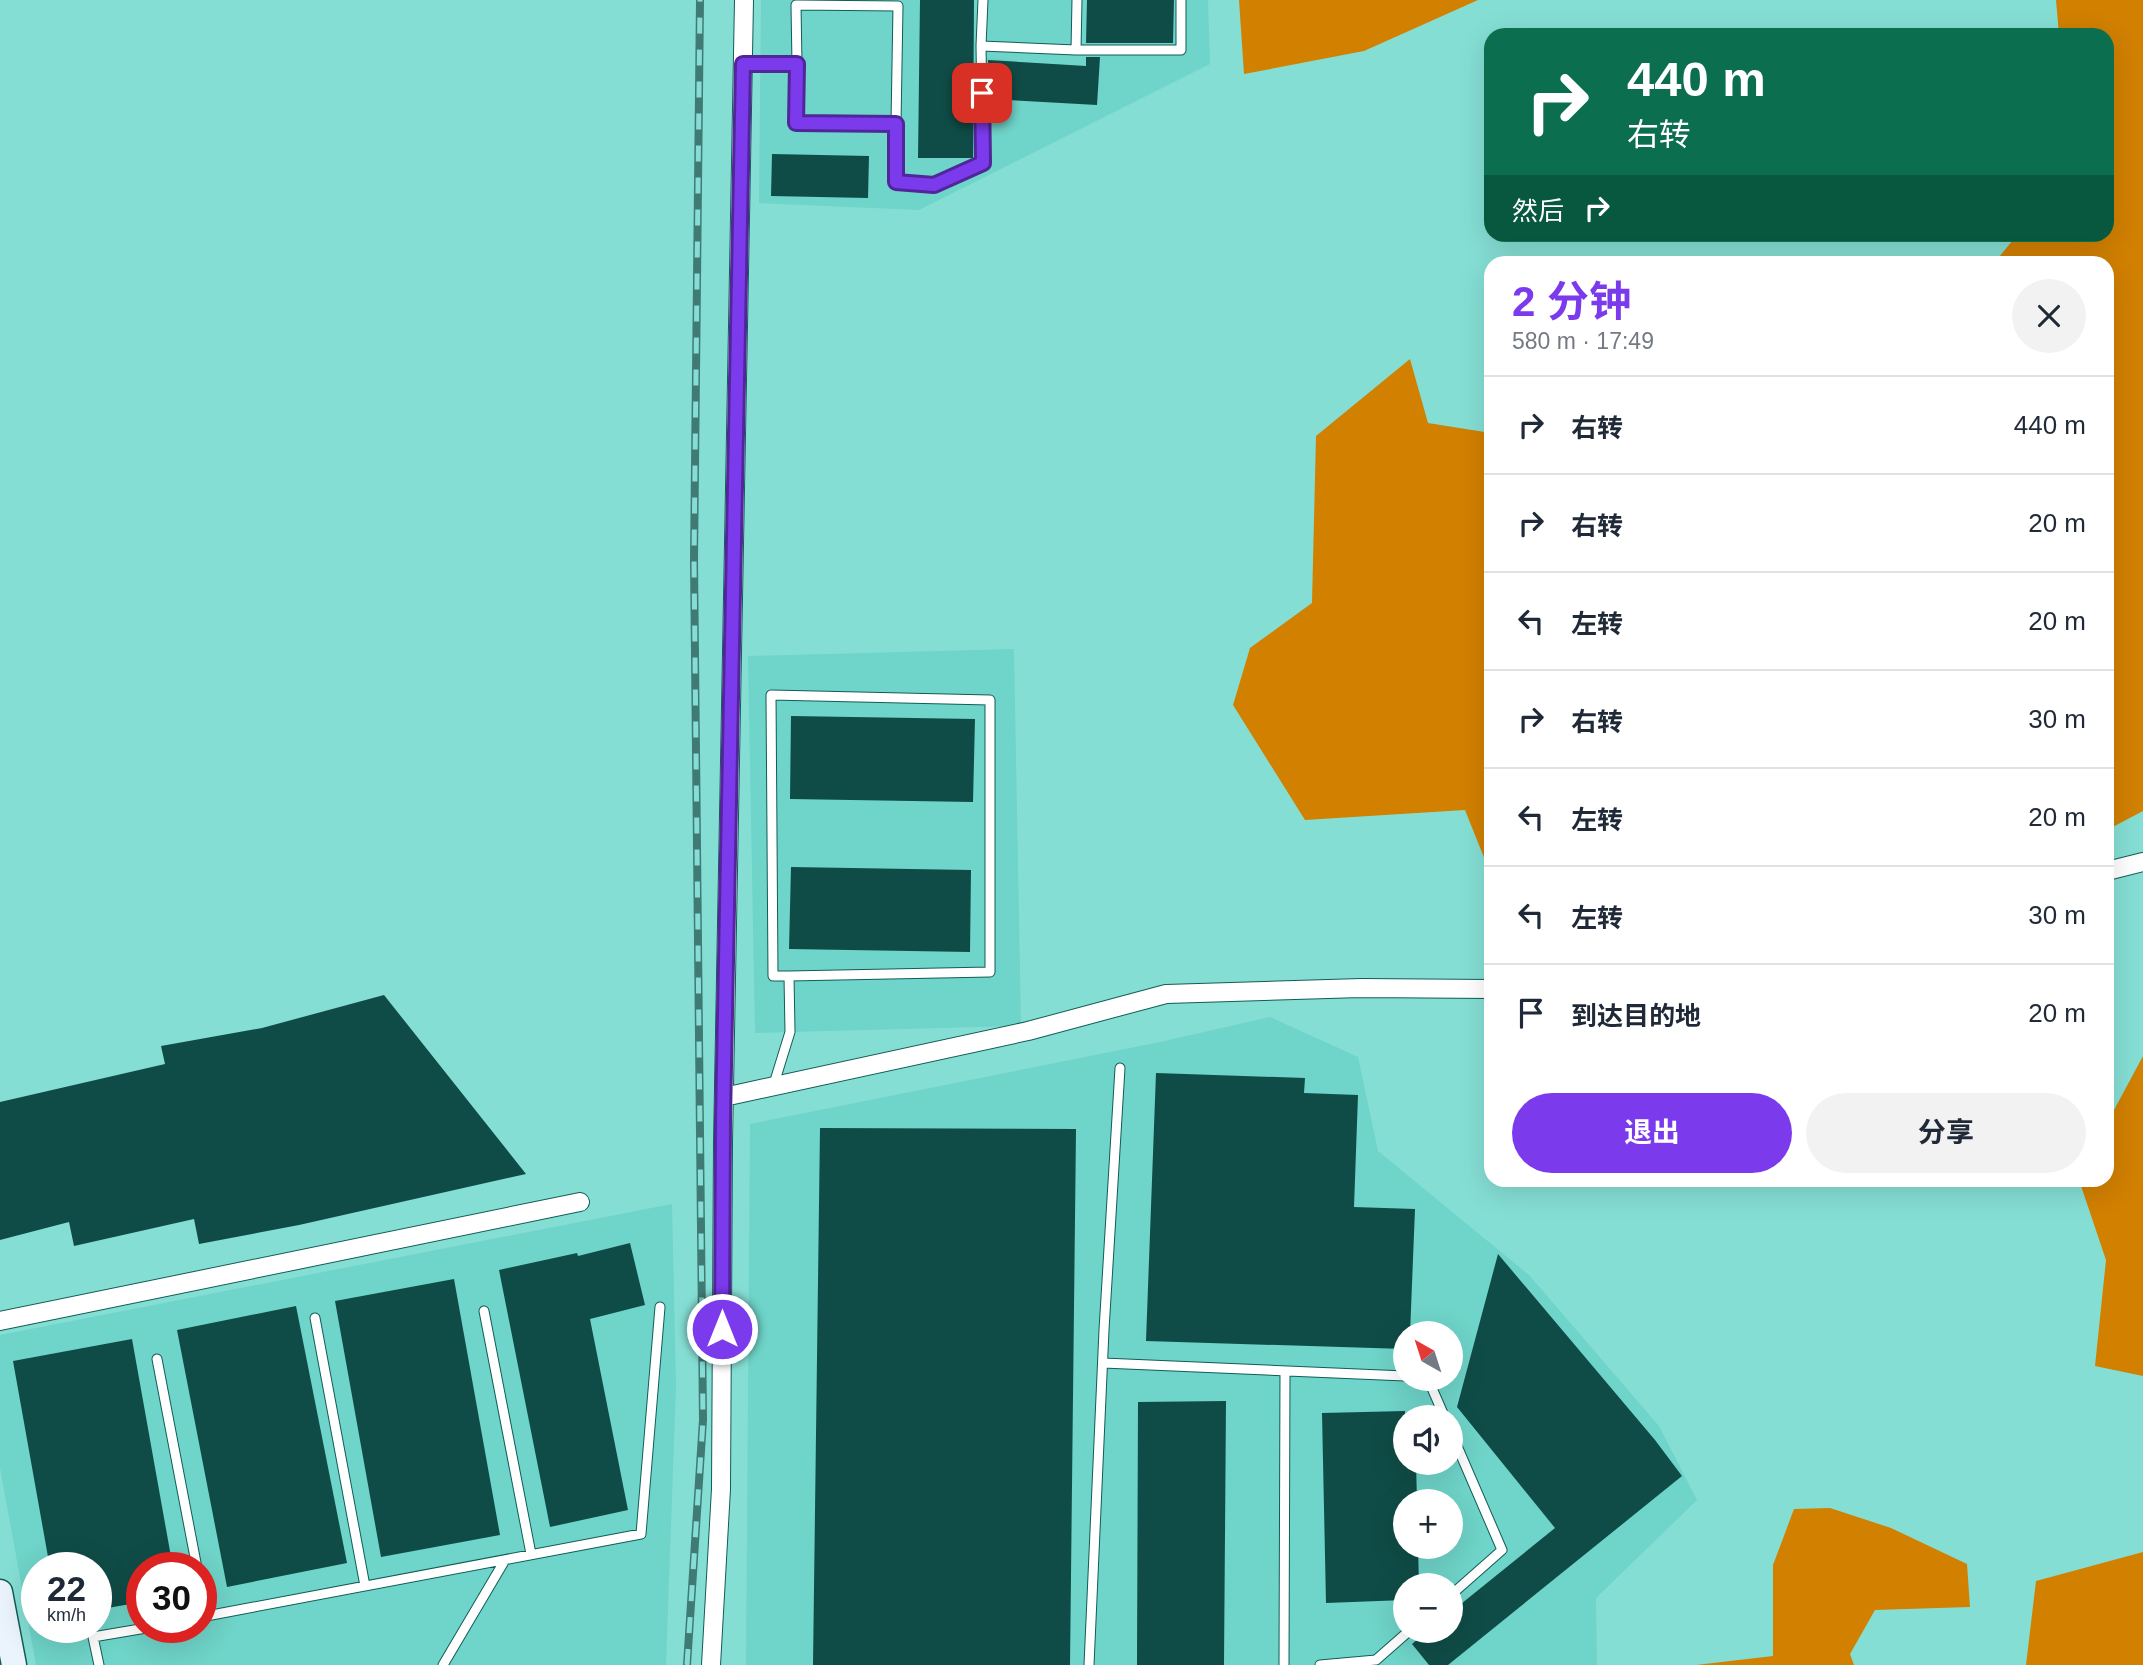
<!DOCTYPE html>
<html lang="zh">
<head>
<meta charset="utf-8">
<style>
  :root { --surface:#fff; --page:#f2f2f3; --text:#1f2937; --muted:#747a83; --line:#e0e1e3; --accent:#7c3aed }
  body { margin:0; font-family:Arial,"Noto Sans SC",sans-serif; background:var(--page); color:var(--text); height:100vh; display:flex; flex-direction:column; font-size:26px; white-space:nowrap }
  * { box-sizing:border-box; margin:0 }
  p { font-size:23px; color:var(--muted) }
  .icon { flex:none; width:38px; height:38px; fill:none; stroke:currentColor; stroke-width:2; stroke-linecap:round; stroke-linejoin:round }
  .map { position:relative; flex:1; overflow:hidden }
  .side { position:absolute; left:1484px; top:256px; width:630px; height:931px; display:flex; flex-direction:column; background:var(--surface); border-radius:21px; box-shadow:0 7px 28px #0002 }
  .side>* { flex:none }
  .guide { position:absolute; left:1484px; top:28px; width:630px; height:214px; border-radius:21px; box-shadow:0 7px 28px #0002; background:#0b6e4f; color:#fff; overflow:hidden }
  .needle { width:46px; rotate:321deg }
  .controls { position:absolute; left:1393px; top:1321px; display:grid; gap:14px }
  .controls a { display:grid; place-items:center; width:70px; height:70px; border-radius:50%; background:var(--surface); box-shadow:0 7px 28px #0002; font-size:35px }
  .speed { position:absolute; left:21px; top:1552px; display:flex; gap:14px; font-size:35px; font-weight:700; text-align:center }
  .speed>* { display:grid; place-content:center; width:91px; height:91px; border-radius:50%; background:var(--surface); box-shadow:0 7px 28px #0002; line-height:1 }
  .speed small { font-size:18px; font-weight:400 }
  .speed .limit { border:10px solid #d22; background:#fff; color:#111 }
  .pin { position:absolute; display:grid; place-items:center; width:60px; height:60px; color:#fff; margin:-30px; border-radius:14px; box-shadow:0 4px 10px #0006 }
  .me { position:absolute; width:77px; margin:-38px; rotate:0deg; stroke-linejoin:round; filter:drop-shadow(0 0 5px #0008) }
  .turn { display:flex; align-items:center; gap:24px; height:147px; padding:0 28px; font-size:32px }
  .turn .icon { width:91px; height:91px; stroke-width:2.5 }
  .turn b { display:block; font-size:49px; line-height:60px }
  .then { display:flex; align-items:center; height:66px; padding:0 28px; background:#0003; gap:14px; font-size:26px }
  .round { display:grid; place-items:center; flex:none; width:74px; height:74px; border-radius:37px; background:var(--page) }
  .overview { display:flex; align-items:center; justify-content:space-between; height:119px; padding:0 28px }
  h1 { font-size:42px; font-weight:700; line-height:52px; color:var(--accent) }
  .cta { display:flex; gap:14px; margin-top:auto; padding:14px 28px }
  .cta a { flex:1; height:80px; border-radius:42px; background:var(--accent); color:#fff; font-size:28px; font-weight:700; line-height:80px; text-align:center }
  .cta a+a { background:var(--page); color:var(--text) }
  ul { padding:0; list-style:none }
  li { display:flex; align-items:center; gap:21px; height:98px; padding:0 28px; border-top:2px solid var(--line) }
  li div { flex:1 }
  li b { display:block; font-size:26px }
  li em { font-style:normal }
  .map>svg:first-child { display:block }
  .built { fill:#6fd4c9; fill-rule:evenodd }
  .forest { fill:#d18000 }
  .building { fill:#104c47 }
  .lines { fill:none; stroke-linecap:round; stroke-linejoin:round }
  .lane-casing { stroke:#115d57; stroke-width:11 }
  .street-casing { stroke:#115d57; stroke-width:20 }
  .secondary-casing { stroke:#115d57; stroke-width:27 }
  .lane { stroke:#fff; stroke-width:9 }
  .street { stroke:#fff; stroke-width:18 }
  .secondary { stroke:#ebf4fd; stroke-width:24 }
  .rail-casing { stroke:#407a74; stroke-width:8 }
  .rail { stroke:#85ded4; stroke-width:5; stroke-dasharray:16; stroke-linecap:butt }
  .route-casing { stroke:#51269a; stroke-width:18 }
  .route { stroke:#7c3aed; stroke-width:12 }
</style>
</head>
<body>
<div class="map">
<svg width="2143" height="1665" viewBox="0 0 2143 1665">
  <rect width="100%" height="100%" fill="#85ded4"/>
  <path class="built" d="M761,0h447l2,64 -291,146 -160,-7z
    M1014,649l7,377 -266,7 -7,-377z
    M1270,1017l88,40 20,94 151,124 130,151 38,74 -101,98 1,67h-851l4,-541 410,-82zM1405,1334h46v45h-46zM1405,1418h46v45h-46zM1405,1502h46v45h-46zM1405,1586h46v45h-46z
    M672,1204l4,182 -10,279h-630l-36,-197v-133zM37,1568h59v60h-59zM142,1568h59v60h-59z"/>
  <path class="forest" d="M1239,0h239l-114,51 -120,23z
    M2056,0h87v811l-36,19v-568h-112l22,-27 90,-1v-199h-48z
    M1410,359l18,64 63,10v442l-26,-65 -160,10 -72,-115 17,-57 62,-45 4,-167z
    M2143,1056v320l-48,-10 11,-106 -27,-80h28v-57z
    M1830,1508l61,20 76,36 3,43 -95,3 -25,44 4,11h-158l77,-9v-91l21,-56z
    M2143,1552v113h-117l10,-84z"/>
  <path class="building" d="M920,0h54l-1,158h-55z
    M1087,0h87l-1,43h-87z
    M1086,57h14l-3,48 -108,-6 -1,-39 98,6z
    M772,154l97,2 -1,42 -97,-2z
    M791,716l184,3 -2,83 -183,-3z
    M791,867l180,3 -1,82 -181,-3z
    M384,995l142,179 -227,51 -100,19 -5,-25 -120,27 -5,-24 -69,18v-138l165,-38 -4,-18 101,-18z
    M1156,1073l149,5 -1,15 54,2 -4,112 61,2 -5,125h-5v15l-259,-8z
    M820,1128l256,1 -6,536h-257z
    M630,1243l15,62 -55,14 38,191 -78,17 -51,-257 78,-17 1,3z
    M1498,1254l157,186 27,36 -234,189h-19l-17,-21 15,-13h24v-19l104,-84 -98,-121z
    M454,1279l46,256 -119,22 -46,-256z
    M296,1306l51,257 -120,24 -50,-257z
    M132,1339l41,229h-31v34l-46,8v-42h-46l-37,-207z
    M1226,1401l-2,264h-87l1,-263z
    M1405,1411v52h11l1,39h-12v45h13l1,39h-14v14l-79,3 -4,-190z"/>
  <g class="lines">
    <g class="lane-casing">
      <path id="lane" d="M983,0l-2,46 95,4 1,-50
        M1076,50h105v-50
        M743,64h54l-1,59 100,1 2,-118 -102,-1 1,59
        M896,124v58l38,3 49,-22 -2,-117
        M773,1087l17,-55 -1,-56 201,-4v-272l-219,-5 2,281h16
        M484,1311l47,243
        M315,1318l50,268
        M157,1359l40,209
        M1103,1363l302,13
        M1428,1379l17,39
        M1451,1432l51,118 -51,45
        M201,1590l5,26
        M201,1617l440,-83 19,-227
        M99,1665l-6,-28 53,-9
        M443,1665l62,-105
        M1089,1665l15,-335 16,-262
        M1284,1665l1,-294
        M1320,1665l56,-5 33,-29"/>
    </g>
    <g class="street-casing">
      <path id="street" d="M2107,871l36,-9
        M724,1097l304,-66 138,-37 195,-6 130,1
        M0,1321l580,-119
        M711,1665l10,-176 2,-347 21,-1142"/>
    </g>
    <g class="secondary-casing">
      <path id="secondary" d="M0,1592l14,73"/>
    </g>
    <use href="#lane" class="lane"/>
    <use href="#street" class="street"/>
    <use href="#secondary" class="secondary"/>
    <g class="rail-casing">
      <path id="rail" d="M687,1665l16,-245 -9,-860 6,-560"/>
    </g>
    <use href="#rail" class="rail"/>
  </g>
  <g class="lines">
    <g class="route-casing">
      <path id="route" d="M722,1329l1,-210 20,-1055h54l-1,59 100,1v58l38,3 49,-22 -1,-70"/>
    </g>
    <use href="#route" class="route"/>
  </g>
</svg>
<div class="controls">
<a><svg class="needle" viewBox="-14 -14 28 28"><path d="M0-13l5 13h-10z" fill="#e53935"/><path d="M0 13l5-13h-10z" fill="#747a83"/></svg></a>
<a><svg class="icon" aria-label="sound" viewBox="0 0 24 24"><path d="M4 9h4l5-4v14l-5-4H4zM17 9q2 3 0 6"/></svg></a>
<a>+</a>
<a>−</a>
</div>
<div class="speed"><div>22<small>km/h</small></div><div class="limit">30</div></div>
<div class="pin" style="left:982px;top:93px;background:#d93025"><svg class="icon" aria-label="arrive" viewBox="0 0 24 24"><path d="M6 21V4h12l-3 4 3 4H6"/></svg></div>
<svg class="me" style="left:722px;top:1329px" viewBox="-20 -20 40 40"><circle r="17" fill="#7c3aed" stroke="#fff" stroke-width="3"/><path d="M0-11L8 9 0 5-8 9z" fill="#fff"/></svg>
<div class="guide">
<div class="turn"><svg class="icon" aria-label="right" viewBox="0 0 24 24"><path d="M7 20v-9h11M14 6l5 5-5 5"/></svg><div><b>440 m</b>右转</div></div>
<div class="then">然后<svg class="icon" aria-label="right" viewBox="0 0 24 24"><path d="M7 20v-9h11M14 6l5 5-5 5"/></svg></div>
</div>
<section class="side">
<div class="overview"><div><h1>2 分钟</h1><p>580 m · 17:49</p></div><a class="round"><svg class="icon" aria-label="close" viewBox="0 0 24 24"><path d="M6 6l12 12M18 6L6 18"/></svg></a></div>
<ul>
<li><svg class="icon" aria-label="right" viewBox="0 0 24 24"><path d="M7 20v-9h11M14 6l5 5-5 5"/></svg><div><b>右转</b></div><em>440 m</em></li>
<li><svg class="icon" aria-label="right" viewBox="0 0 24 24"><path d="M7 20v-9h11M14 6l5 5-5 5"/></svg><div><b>右转</b></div><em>20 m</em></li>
<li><svg class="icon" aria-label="left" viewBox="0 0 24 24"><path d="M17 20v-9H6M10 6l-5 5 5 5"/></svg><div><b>左转</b></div><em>20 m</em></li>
<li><svg class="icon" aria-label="right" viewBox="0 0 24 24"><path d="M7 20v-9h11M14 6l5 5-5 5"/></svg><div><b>右转</b></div><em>30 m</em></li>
<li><svg class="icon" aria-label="left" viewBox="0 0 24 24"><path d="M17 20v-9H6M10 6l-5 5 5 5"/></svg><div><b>左转</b></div><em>20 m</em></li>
<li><svg class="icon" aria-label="left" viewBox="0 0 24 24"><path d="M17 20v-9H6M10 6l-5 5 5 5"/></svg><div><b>左转</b></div><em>30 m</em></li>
<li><svg class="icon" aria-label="arrive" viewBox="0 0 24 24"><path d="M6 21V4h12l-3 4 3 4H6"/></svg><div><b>到达目的地</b></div><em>20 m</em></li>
</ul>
<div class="cta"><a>退出</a><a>分享</a></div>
</section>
</div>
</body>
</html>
